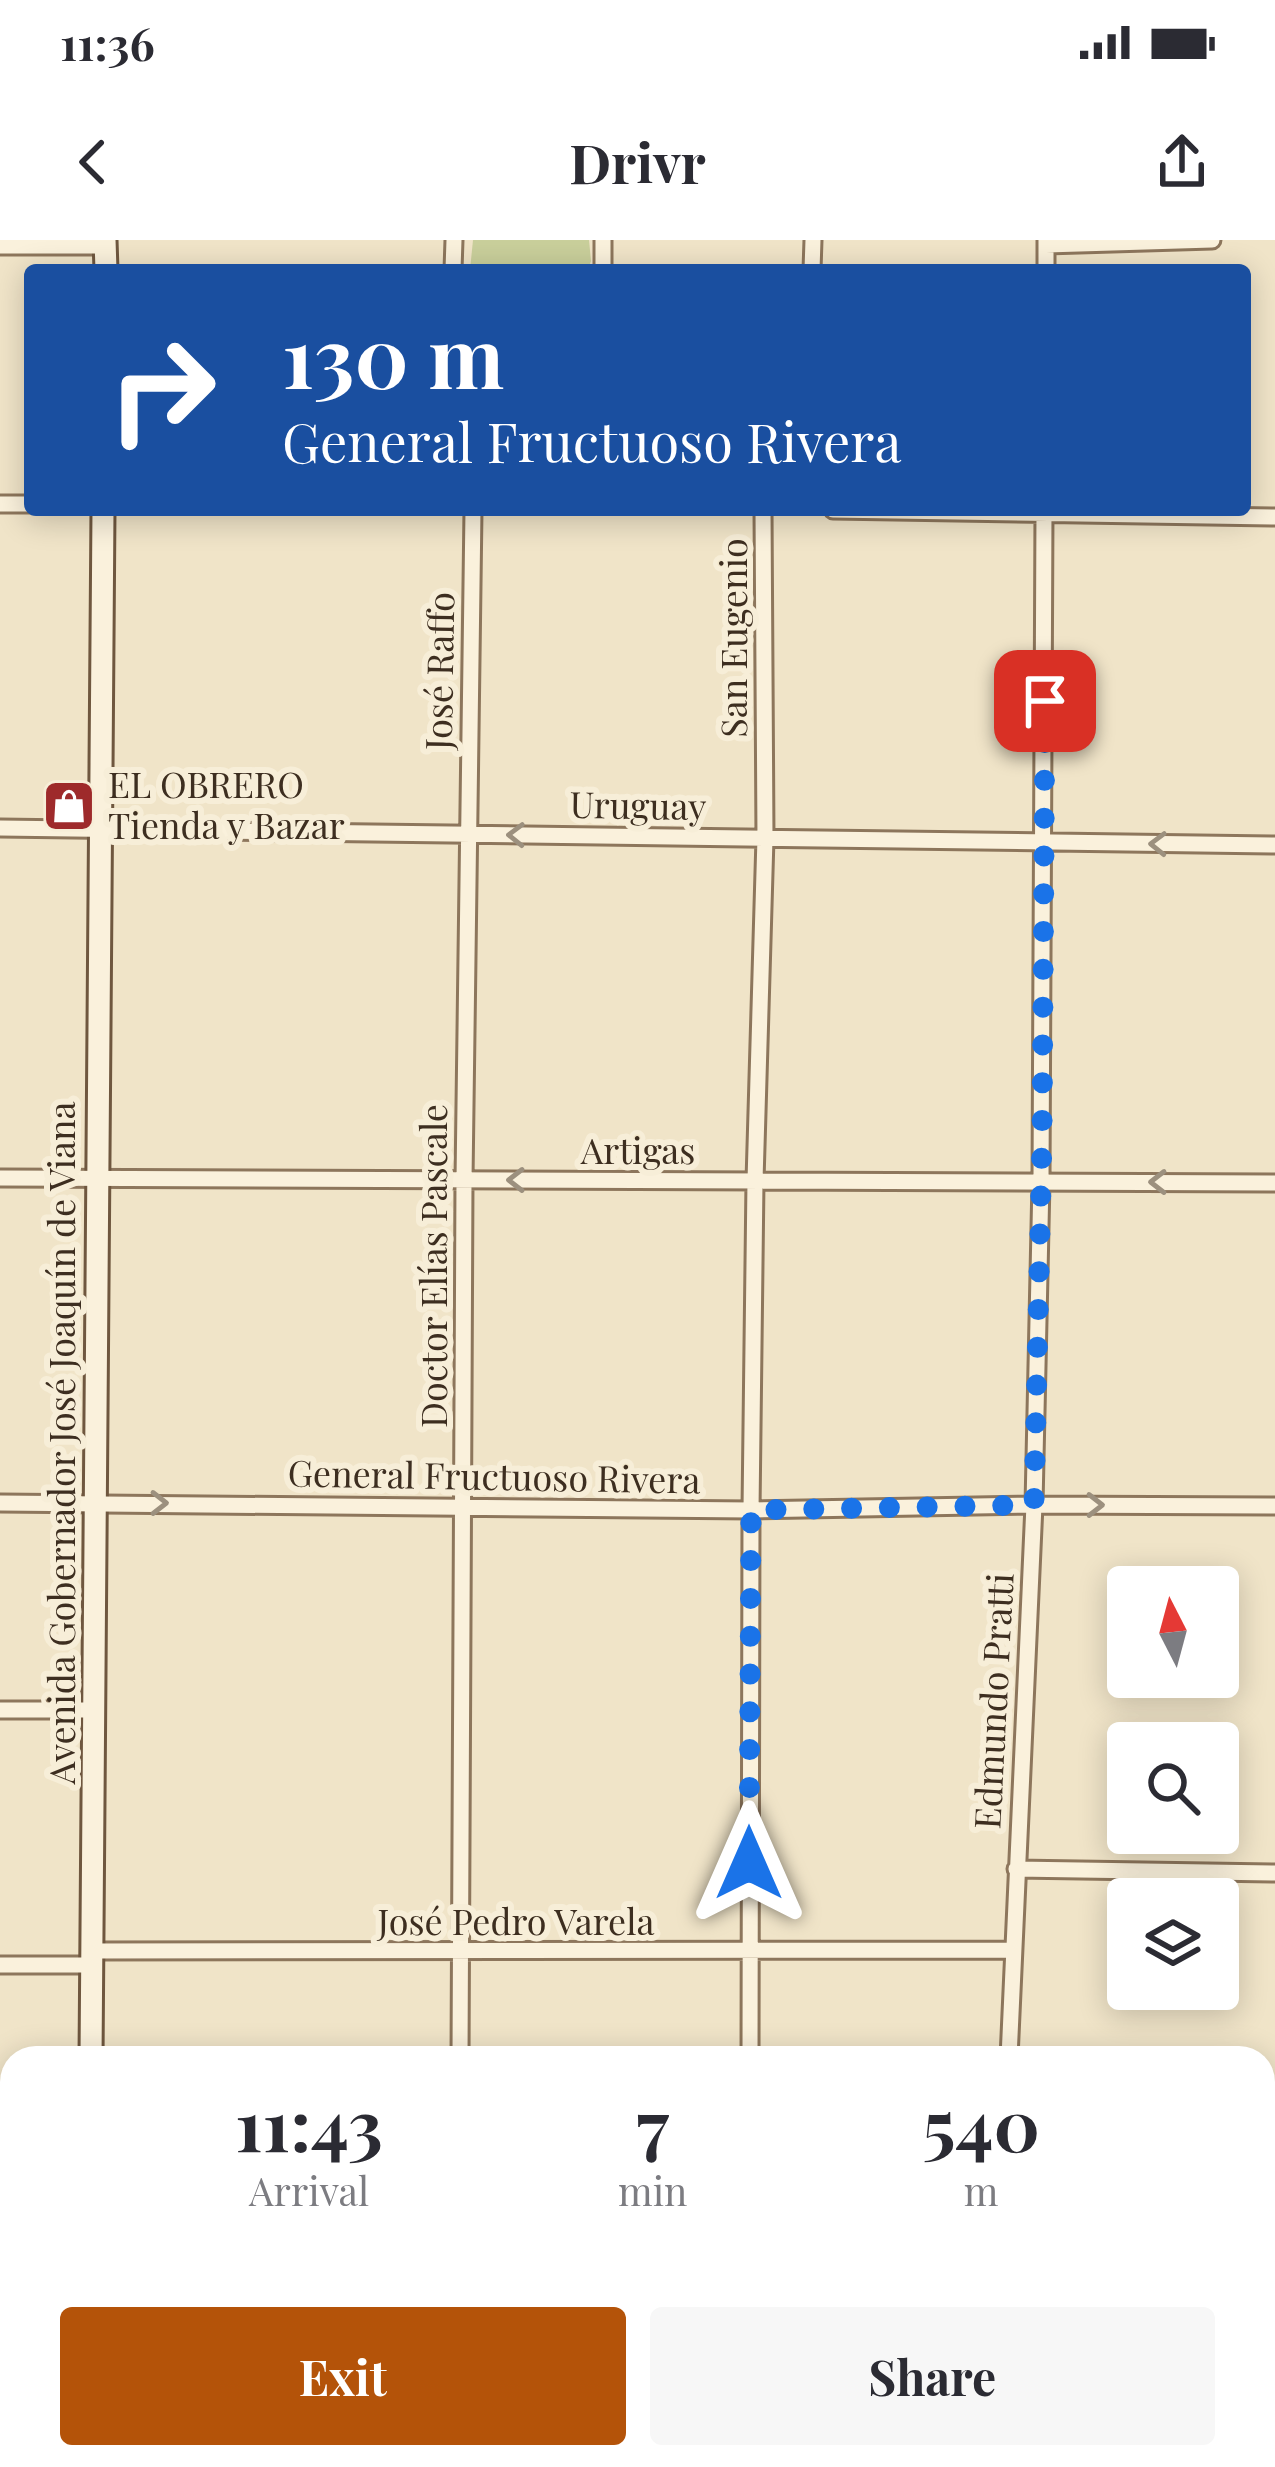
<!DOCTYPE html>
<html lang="en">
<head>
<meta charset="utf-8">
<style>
  :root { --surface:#fff; --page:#f7f7f7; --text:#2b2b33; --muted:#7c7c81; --accent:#b45309 }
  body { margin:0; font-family:"Playfair Display",serif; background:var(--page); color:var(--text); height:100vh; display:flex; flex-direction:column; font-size:45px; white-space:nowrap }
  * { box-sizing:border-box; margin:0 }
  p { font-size:39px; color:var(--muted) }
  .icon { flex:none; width:66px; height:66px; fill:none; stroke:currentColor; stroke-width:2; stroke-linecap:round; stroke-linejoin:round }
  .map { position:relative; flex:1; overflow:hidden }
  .details { position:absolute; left:0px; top:1806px; width:1275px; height:423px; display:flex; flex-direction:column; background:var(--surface); border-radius:36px 36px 0 0; box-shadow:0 6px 30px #0003 }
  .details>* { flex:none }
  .top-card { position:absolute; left:24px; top:24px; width:1227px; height:252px; border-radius:12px; box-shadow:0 6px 30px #0003; background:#1a4fa0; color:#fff; overflow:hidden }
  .needle { width:78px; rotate:354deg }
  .fabs { position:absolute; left:1107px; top:1326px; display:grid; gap:24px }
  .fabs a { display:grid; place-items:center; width:132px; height:132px; border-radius:12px; background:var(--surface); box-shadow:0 6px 30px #0003; font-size:60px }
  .pin { position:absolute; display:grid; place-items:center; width:102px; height:102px; color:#fff; margin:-51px; border-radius:24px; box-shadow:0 6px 18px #0006 }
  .me { position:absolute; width:132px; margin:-66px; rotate:0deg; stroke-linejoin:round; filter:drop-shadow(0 0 9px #0008) }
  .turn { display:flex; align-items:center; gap:42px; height:252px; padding:0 60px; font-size:54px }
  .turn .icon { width:156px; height:156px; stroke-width:2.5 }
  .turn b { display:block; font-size:84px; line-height:102px }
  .eta { display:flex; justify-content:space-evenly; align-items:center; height:204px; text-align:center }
  .eta b { font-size:72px; font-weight:700; line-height:84px }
  .button { display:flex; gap:24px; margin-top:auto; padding:24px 60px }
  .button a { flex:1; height:138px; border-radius:12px; background:var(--accent); color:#fff; font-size:48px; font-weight:700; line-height:138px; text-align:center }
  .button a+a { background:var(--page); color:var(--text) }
  .status { display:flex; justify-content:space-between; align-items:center; height:84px; padding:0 60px; background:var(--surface); direction:ltr }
  .status svg { height:33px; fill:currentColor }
  header { display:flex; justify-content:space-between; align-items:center; height:156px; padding:0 60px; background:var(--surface); font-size:54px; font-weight:700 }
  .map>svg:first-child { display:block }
  .green { fill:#c9cf9b }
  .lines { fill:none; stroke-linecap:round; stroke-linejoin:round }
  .street-casing { stroke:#8d765c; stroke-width:21 }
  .secondary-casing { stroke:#6f573f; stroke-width:27 }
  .path { stroke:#8d765c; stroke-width:3; stroke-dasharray:9 6; stroke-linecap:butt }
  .street { stroke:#faf1dc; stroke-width:15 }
  .secondary { stroke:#faf1dc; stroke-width:21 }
  .oneway { stroke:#9c907e }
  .route { stroke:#1a73e8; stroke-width:21; stroke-dasharray:0 37.8 }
  .labels { text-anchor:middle; stroke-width:12; stroke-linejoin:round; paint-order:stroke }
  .street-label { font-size:36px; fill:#3d2e20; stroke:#f7eed8 }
  .poi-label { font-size:36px; fill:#3d2e20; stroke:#f7eed8; text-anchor:start }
</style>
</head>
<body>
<div class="status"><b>11:36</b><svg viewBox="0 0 49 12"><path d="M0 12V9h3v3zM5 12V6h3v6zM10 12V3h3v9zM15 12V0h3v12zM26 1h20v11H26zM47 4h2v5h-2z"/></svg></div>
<header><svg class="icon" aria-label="back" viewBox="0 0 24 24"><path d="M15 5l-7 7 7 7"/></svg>Drivr<svg class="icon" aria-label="share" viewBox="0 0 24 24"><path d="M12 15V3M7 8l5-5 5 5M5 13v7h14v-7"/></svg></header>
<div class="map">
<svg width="1275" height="2227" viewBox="0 0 1275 2227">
  <rect width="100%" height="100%" fill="#f0e4c8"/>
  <path class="green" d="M473,0h116l2,21 -3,9h-118z"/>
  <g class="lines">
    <g class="street-casing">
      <path id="street" d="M1046,5l166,-5
        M0,6h105
        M453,30l1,-30
        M603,30v-30
        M812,30l1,-30
        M1046,30v-30
        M0,264h30
        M833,270l442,7
        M0,588l1275,17
        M0,938l1275,5
        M0,1263l751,7 283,-5 241,1
        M0,1470h93
        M1016,1629l259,4
        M92,1711l921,-1
        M0,1725h92
        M460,1818l4,-878 9,-670
        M750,1818l1,-548 4,-329 10,-343 -2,-328
        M1009,1818l25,-553 7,-324 3,-671
        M0,2090l12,1
        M753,2227v-10
        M996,2227l1,-10"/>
    </g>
    <g class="secondary-casing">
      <path id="secondary" d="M105,0l1,30
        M91,1818l12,-1548
        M86,2227v-10"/>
    </g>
    <path class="path" d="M1263,1882l12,-16
      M1263,2075l12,-3"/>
    <use href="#street" class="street"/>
    <use href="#secondary" class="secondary"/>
  </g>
  <defs><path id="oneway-chevron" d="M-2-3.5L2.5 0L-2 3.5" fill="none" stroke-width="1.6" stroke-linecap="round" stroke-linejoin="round" transform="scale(3)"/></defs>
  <g class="oneway">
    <use href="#oneway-chevron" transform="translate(516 595) rotate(-179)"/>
    <use href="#oneway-chevron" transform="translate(1158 604) rotate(-179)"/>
    <use href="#oneway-chevron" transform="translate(516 940) rotate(-180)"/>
    <use href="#oneway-chevron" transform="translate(1158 942) rotate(-180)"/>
    <use href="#oneway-chevron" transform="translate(159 1263)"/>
    <use href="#oneway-chevron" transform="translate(1095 1265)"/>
  </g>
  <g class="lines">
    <path class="route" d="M749,1623l2,-353 283,-5 8,-367 3,-437"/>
  </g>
  <defs>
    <g id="shop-square" transform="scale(2.7)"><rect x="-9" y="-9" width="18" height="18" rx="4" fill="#9e2a2b" stroke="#f7eed8"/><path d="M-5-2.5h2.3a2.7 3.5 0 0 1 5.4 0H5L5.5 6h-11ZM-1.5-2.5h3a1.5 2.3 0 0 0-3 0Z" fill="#fff"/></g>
  </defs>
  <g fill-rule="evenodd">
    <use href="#shop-square" x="69" y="566"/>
  </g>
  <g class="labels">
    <g class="street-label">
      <text transform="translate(734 398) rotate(-90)" y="13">San Eugenio</text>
      <text transform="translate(440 431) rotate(-89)" y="13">José Raffo</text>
      <text transform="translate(638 566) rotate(1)" y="13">Uruguay</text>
      <text x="638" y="924">Artigas</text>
      <text transform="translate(434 1026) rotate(-90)" y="13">Doctor Elías Pascale</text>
      <text transform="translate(62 1203) rotate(-90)" y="13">Avenida Gobernador José Joaquín de Viana</text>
      <text transform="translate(494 1237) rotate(1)" y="13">General Fructuoso Rivera</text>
      <text transform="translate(994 1461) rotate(-87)" y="13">Edmundo Pratti</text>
      <text x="516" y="1695">José Pedro Varela</text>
    </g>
    <g class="poi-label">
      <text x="108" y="558">EL OBRERO<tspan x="108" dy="41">Tienda y Bazar</tspan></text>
    </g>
  </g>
</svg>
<div class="fabs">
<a><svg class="needle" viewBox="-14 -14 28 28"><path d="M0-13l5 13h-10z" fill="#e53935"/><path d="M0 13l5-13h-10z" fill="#7c7c81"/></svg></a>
<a><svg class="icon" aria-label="search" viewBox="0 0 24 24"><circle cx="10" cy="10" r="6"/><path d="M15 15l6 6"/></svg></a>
<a><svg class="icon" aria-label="layers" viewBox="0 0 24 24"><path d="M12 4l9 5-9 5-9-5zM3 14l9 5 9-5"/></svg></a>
</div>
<div class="pin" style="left:1045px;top:461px;background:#d93025"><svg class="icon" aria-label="arrive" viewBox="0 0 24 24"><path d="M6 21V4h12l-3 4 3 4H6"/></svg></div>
<svg class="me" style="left:749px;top:1623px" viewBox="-20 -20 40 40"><path d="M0-17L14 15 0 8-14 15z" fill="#1a73e8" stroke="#fff" stroke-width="4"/></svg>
<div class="top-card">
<div class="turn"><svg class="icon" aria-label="right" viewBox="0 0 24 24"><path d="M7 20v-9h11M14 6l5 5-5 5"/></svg><div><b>130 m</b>General Fructuoso Rivera</div></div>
</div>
<section class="details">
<div class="eta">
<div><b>11:43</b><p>Arrival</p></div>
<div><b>7</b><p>min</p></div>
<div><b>540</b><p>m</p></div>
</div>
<div class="button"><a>Exit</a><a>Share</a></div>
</section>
</div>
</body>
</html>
